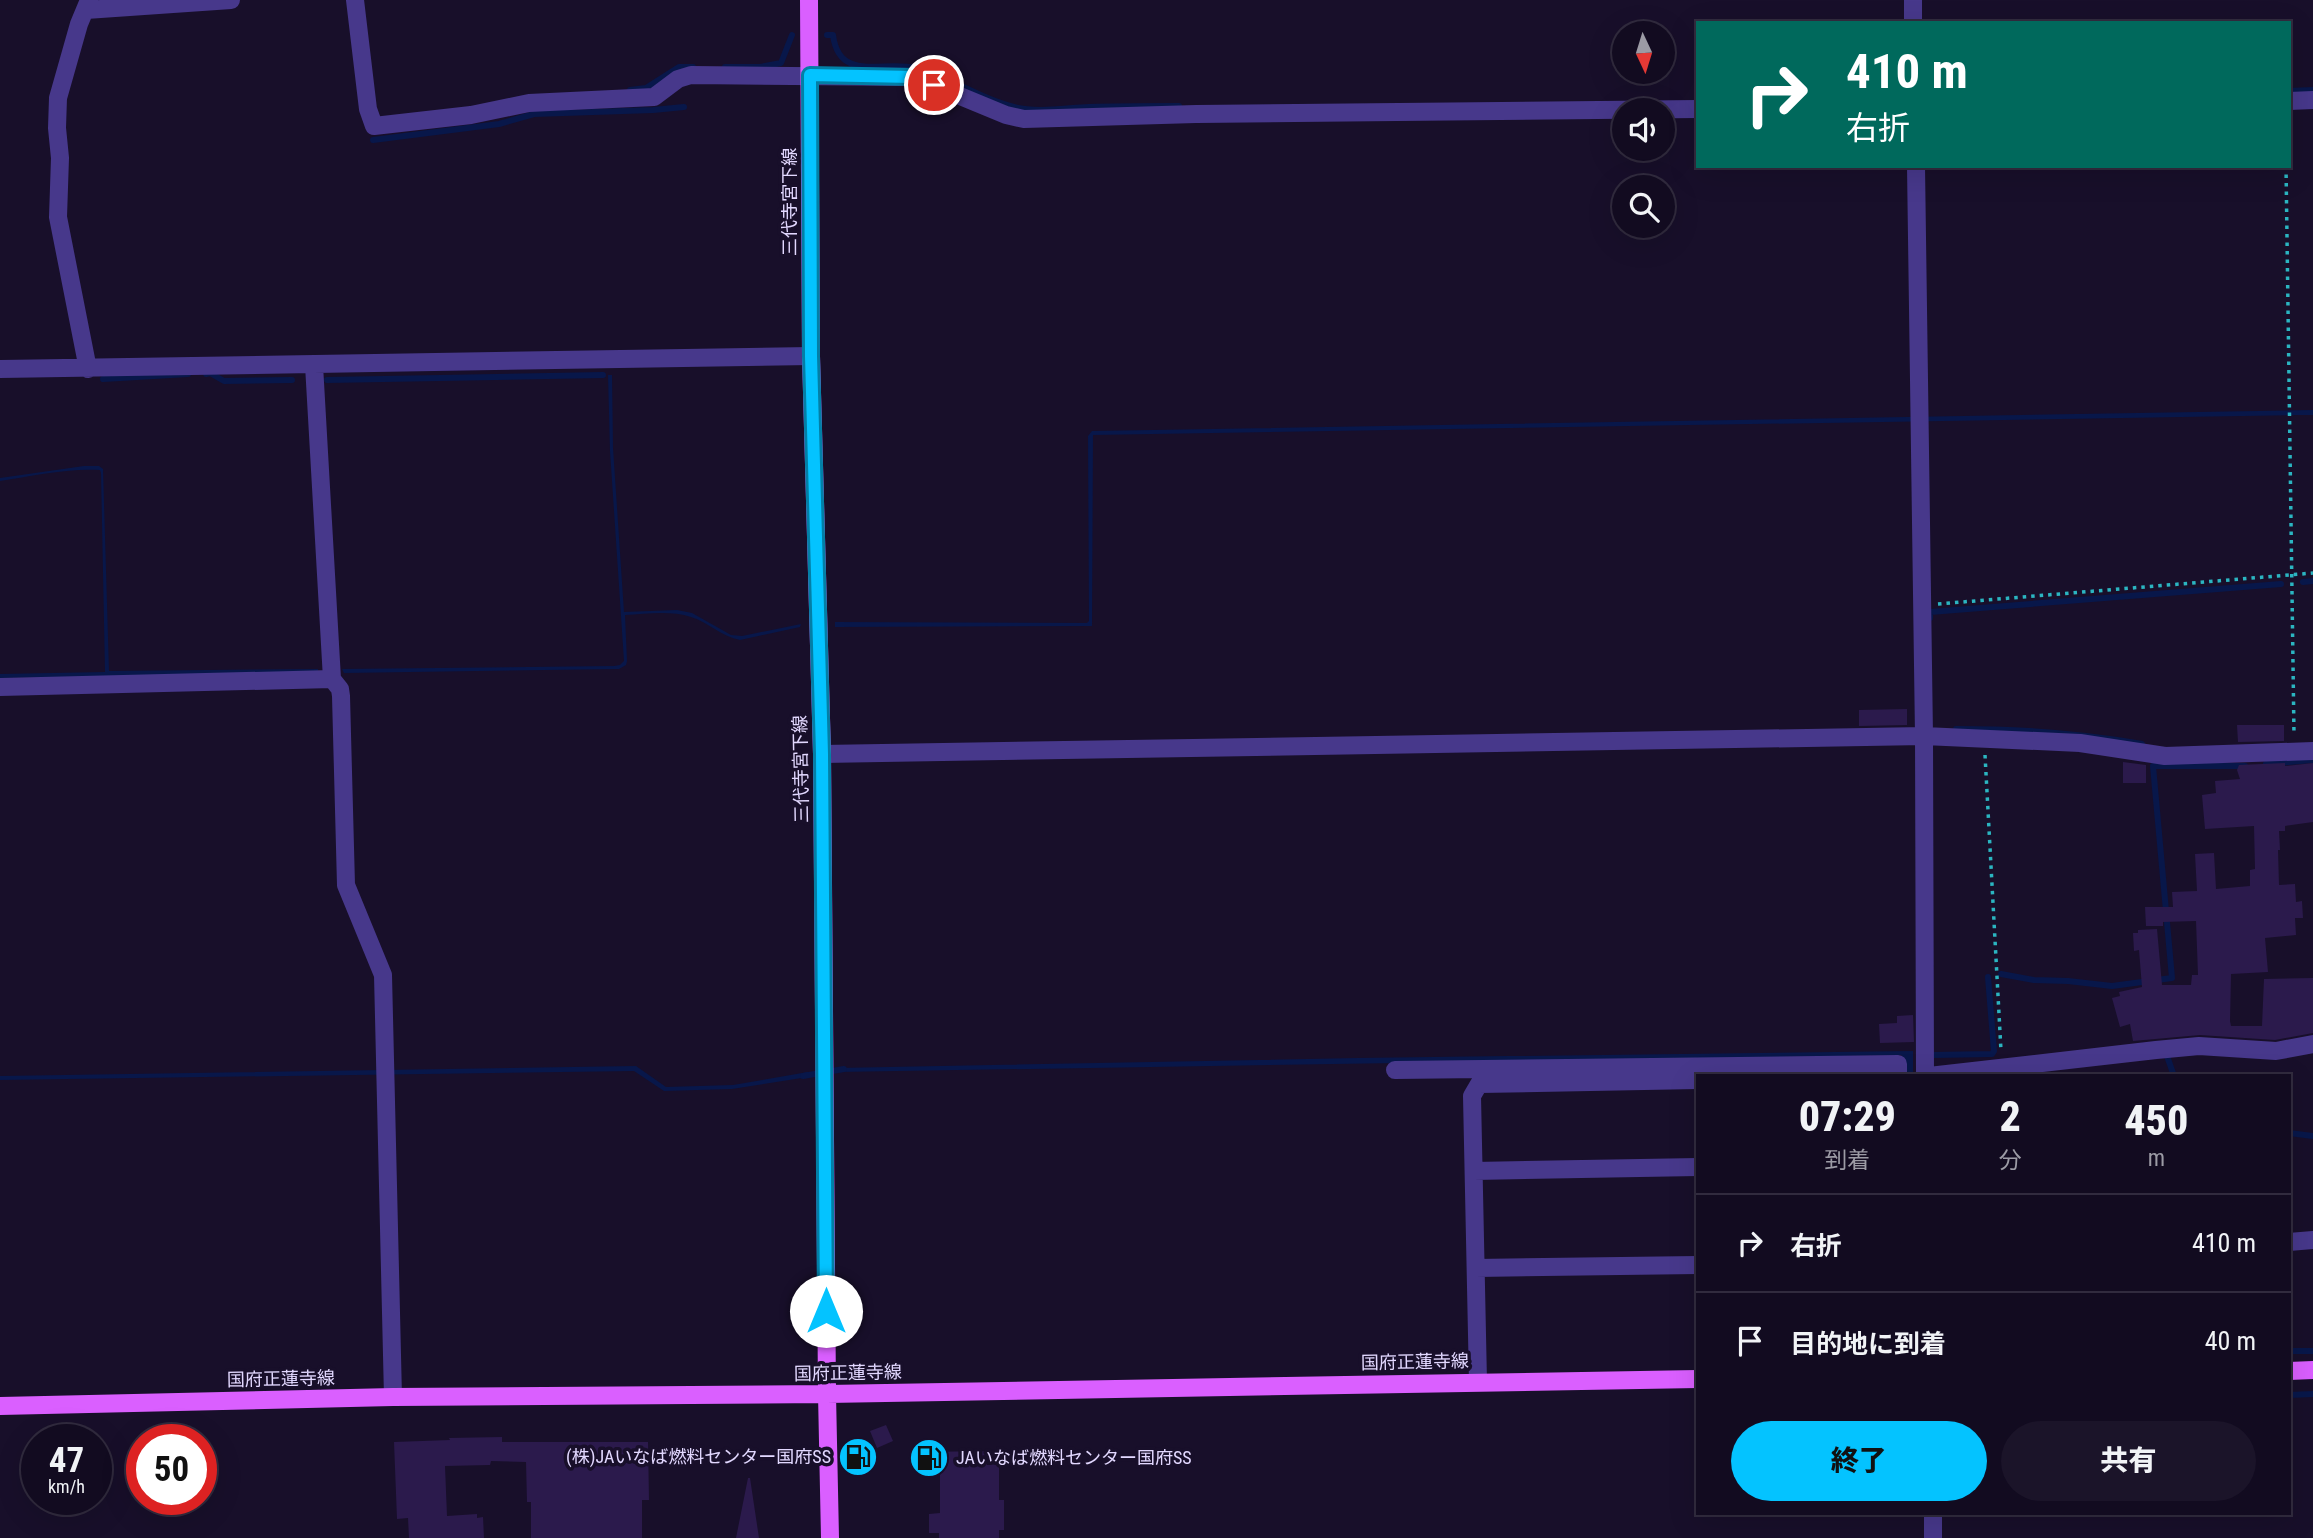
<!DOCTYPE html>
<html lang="ja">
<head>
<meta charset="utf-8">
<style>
  :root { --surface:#120b20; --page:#1b1429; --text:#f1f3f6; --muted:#9c9ba5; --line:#312b3e; --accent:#04c3ff }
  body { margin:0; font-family:"Roboto Condensed","Noto Sans JP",sans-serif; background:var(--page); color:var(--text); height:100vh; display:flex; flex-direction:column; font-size:26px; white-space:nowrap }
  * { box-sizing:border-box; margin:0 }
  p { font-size:23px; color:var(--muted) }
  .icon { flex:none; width:38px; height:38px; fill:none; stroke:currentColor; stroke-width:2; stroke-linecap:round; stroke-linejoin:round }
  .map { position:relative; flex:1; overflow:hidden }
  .side { position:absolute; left:1696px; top:1074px; width:595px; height:441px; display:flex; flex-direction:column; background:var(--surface); border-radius:0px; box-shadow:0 7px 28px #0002,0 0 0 2px var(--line) }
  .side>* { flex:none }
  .banner { position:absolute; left:1696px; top:21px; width:595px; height:147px; border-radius:0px; box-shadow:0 7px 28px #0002,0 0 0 2px var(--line); background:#00695c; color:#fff; overflow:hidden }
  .needle { width:46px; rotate:176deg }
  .buttons { position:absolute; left:1612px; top:21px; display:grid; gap:14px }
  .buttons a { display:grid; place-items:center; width:63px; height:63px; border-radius:50%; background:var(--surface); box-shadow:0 7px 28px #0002,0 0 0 2px var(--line); font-size:35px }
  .speed { position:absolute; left:21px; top:1424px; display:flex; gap:14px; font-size:35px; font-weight:700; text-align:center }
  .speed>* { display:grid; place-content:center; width:91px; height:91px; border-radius:50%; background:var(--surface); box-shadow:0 7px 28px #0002,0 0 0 2px var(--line); line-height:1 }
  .speed small { font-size:18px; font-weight:400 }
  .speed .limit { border:10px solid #d22; background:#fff; color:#111 }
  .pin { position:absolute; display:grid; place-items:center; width:60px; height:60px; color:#fff; margin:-30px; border:4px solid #fff; border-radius:50%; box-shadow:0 2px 7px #0007 }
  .me { position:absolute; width:77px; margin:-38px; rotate:0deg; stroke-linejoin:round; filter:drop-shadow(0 0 5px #0008) }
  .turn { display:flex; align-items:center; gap:24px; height:147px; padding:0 35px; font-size:32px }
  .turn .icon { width:91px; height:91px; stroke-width:2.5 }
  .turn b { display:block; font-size:49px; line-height:60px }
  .eta { display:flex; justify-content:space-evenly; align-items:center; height:119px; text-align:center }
  .eta b { font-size:42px; font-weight:800; line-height:49px }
  .cta { display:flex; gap:14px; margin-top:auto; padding:14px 35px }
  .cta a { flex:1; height:80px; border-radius:42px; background:var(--accent); color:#111; font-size:28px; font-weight:800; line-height:80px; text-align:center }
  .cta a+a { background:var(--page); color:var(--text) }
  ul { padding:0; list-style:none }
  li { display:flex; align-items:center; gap:21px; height:98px; padding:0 35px; border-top:2px solid var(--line) }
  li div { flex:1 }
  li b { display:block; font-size:26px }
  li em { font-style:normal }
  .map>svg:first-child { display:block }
  .water { fill:#08174a }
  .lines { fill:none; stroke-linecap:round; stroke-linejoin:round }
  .stream { stroke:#08174a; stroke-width:6 }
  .building { fill:#2b1a4c }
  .path { stroke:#2bb5c1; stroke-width:3.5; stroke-dasharray:3.5 5; stroke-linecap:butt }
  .minor { stroke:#47388b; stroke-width:18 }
  .major { stroke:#da5fff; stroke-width:18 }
  .route-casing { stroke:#037fa6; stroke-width:18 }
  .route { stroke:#04c3ff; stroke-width:12 }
  .labels { text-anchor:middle; stroke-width:7; stroke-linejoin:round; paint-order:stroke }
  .street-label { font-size:18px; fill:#e2d8ff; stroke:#180f2a }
  .poi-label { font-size:18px; fill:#e2d8ff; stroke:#180f2a; text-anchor:end }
</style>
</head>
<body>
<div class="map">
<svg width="2313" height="1538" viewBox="0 0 2313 1538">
  <rect width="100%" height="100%" fill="#180f2a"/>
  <path class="water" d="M608,375h4l1,73 11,164 53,-2 15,3 39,22 11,1 59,-12 -1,3 -60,13c-18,-3 -32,-18 -49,-23 -21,-7 -45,-3 -66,-2l2,46 -1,4 -7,4 -275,4 -2,-4 272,-3 6,-1 4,-4 -14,-210z
    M2313,410v5h-14l-1206,20 -1,191 -257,1v-5l252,1 2,-2 -1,-185 4,-5z
    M84,466h15l4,3 6,202 209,-2v4l-318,5v-4l105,-2 -4,-199 -1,-3c-33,-2 -68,6 -100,11v-3z
    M1913,1051v25h-5l-4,-18 -3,-3 -1064,17v-4l520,-10z
    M636,1066l30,21 67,-2 75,-13v5l-76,12 -68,2 -30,-20 -634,9v-4z"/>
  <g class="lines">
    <path class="stream" d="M827,35h6c6,48 51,25 82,33 35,8 64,31 99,39 23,6 51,1 75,0 30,-1 60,-1 90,-1
      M725,67h35l21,-4 11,-28
      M630,90l16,-2 33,-21h14
      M2289,91l24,-1
      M373,140l126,-16 35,-10 119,-4 31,-3
      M206,374l4,-1 14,8 68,-1
      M103,379l85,-5
      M327,380l276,-5
      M2303,582l10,-1
      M1930,618v-6l351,-28
      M1956,729c63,0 124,4 186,15
      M2266,764l47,-4
      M2001,974l33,6 34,1 44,5 60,-8 -19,-212h92
      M1933,1055l59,-1 2,-3 -6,-74
      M2167,1056l7,20
      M803,1076l41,-7
      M2289,1133l24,3
      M2289,1351h24
      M2289,1395l24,-1"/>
  </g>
  <path class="building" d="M1907,709v16l-48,1v-16z
    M2237,725h47v16l-46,1z
    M2123,762l23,3v18h-23z
    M2285,763v3l28,-3v59l-28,4v5h-6l1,19h-2l1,35 16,-1 1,18 6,-1 1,17h-8l1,17 -31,3 3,34 -37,2 -1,47 1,5h31l2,-47 49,-1v55l-38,7 -75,-5 -67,6 -3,-17 -10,3 -8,-29 8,-2 -1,-4 23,-5 -3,-37 -5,1 -1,-18h5v-3l19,-1 5,56h29l1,-10h6l-2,-54 -33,1v4h-17l-1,-19h28l-1,-15 25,-1 -2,-37 19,-1 2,36 34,-3v-16l5,-1 -1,-43 -49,3 -3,-34 14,-2 -1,-12 25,-2 -3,-9 2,-5z
    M1913,1015l1,27 -34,1 -1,-19 18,-1v-7z
    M886,1425l7,16 -16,7 -7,-17z
    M502,1437v5h146l1,58h-7v38h-111v-36h-4l-1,-40 -35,-1 -1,4 -45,1 2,50 30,-2v4l6,-1 1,21h-75l-1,-20 -11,1 -3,-77 56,-2 -1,-2z
    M987,1451v14l12,-1v36h5v30h-5v8h-60v-5h-10v-19l11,-1v-40h-17v-21z
    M748,1478h2l9,60h-23z"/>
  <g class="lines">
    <path class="path" d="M2286,166l8,569
      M1938,604l375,-31
      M1985,755l16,296"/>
    <path class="minor" d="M355,0l13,109 6,17 97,-11 58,-12 125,-6 24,-18 13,-4 223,2 92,38 18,4 172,-5 502,-5
      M1913,0v23
      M86,10l145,-10
      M2289,101l24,-1
      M1916,166l8,570 1,340
      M314,365l18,314 8,10 1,7 5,189 37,90 10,422
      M0,369l811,-13
      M88,369l-30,-152 2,-59 -3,-30 1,-30 21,-74 10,-24
      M0,687l332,-8
      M822,754l1102,-18 156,7 85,13 148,-5
      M1395,1070l503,-6v12
      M1929,1076l227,-26 43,-4 77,5 37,-7
      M1474,1171l224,-4
      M2289,1242l24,-2
      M1476,1268l222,-3
      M1478,1382l-6,-286 7,-12 219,-4
      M1933,1514v24"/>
    <path class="major" d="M809,0l2,356 11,398 5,640 3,144
      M2289,1371l24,-1
      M0,1406l393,-9 434,-3 871,-15"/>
  </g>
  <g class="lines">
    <g class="route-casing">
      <path id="route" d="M826,1311l-4,-557 -11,-398 -1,-281 104,2 20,8"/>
    </g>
    <use href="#route" class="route"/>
  </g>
  <defs>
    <g id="fuel-disc" transform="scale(2.0125)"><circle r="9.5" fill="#04c3ff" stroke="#180f2a"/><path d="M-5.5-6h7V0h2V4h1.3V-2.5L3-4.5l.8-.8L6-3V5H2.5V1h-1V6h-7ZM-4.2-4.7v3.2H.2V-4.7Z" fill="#111"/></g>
  </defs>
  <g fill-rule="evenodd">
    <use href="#fuel-disc" x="858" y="1457"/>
    <use href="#fuel-disc" x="929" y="1458"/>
  </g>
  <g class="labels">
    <g class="street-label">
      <text transform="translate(790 202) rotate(-90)" y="6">三代寺宮下線</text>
      <text transform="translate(801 769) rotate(-91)" y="6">三代寺宮下線</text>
      <text transform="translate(1415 1362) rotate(-1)" y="6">国府正蓮寺線</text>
      <text transform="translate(848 1373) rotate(-1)" y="6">国府正蓮寺線</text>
      <text transform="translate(281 1379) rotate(-1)" y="6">国府正蓮寺線</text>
    </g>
    <g class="poi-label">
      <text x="831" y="1463">(株)JAいなば燃料センター国府SS</text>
      <text x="956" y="1464" text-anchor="start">JAいなば燃料センター国府SS</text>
    </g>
  </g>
</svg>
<div class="buttons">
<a><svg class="needle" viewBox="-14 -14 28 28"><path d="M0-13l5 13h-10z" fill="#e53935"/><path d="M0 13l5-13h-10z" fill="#9c9ba5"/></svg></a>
<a><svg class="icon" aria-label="sound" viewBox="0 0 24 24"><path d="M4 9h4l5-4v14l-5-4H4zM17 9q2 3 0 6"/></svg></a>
<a><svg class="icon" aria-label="search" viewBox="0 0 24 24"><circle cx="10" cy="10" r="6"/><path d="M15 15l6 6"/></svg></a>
</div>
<div class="speed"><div>47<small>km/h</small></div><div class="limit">50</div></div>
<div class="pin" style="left:934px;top:85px;background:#d93025"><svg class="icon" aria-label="arrive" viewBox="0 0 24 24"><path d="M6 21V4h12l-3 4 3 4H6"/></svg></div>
<svg class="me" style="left:826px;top:1311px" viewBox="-20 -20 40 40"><circle r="19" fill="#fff"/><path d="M0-13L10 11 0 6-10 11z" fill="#04c3ff"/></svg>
<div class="banner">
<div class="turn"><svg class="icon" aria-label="right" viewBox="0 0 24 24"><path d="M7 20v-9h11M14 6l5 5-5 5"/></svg><div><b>410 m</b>右折</div></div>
</div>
<section class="side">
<div class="eta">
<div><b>07:29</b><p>到着</p></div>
<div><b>2</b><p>分</p></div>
<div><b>450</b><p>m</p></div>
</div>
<ul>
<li><svg class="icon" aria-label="right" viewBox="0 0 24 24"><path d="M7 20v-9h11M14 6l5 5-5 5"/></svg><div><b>右折</b></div><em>410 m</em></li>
<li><svg class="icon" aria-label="arrive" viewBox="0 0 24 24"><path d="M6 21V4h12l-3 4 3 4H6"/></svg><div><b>目的地に到着</b></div><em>40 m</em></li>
</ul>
<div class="cta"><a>終了</a><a>共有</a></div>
</section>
</div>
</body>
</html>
